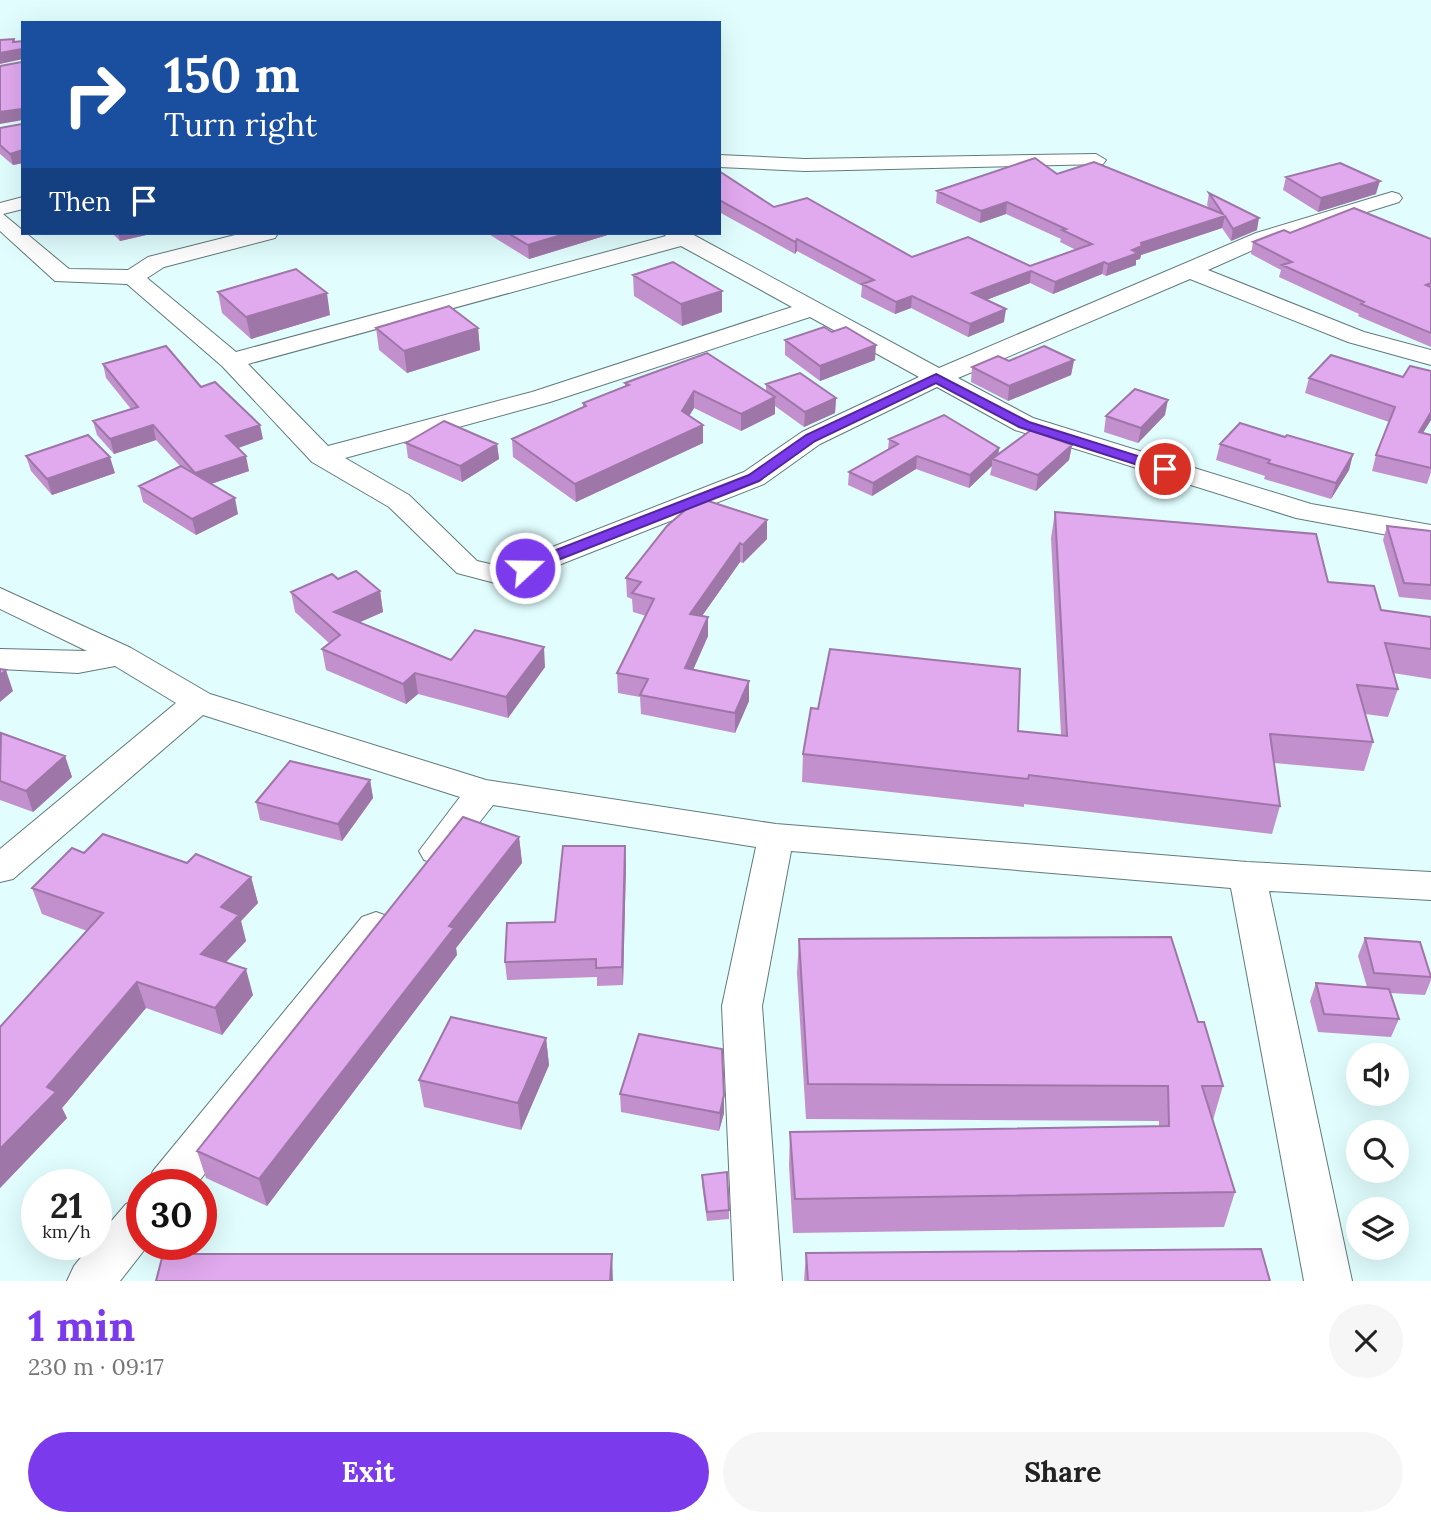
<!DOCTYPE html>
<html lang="en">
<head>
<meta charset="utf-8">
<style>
  :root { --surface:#fff; --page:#f6f6f6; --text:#222; --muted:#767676; --accent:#7c3aed }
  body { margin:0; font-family:Lora,serif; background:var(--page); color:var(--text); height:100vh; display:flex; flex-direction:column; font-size:26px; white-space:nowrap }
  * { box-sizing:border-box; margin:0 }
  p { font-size:23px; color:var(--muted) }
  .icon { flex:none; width:38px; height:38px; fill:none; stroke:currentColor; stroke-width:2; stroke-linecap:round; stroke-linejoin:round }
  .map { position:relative; height:1281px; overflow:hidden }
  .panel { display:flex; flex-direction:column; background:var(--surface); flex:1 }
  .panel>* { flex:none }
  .top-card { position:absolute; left:21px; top:21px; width:700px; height:214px; border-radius:0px; box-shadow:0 7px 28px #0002; background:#1a4fa0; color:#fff; overflow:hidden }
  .buttons { position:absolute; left:1346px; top:1043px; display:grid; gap:14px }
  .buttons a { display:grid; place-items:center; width:63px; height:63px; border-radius:50%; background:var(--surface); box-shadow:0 7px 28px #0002; font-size:35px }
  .speed { position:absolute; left:21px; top:1169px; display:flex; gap:14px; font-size:35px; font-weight:700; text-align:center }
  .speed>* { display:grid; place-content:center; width:91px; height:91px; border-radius:50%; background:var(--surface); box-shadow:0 7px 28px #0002; line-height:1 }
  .speed small { font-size:18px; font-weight:400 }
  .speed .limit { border:10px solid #d22; background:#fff; color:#111 }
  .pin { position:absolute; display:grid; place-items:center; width:60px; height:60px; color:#fff; margin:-30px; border:4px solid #fff; border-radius:50%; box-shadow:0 2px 7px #0007 }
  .me { position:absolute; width:77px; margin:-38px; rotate:69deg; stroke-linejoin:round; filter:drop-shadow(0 0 5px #0008) }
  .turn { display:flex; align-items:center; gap:24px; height:147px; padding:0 28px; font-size:32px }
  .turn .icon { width:91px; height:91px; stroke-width:2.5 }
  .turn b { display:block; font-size:49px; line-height:60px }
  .then { display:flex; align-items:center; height:66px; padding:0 28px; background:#0003; gap:14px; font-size:26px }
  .round { display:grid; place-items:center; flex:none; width:74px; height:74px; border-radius:37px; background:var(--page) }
  .overview { display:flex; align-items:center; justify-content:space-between; height:119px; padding:0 28px }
  h1 { font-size:42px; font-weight:800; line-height:52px; color:var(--accent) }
  .primary-button { display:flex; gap:14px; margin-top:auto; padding:14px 28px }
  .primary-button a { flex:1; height:80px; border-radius:42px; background:var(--accent); color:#fff; font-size:28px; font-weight:800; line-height:80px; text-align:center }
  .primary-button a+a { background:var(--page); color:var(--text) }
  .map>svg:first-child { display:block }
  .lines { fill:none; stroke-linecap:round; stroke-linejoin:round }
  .minor-casing { stroke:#627a7b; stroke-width:2 }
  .minor { fill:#fff; fill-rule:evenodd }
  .wall { fill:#c291cd }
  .shaded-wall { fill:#9e76a7 }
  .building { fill:#e1a9ee; stroke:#9e76a7; stroke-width:2 }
  .route { fill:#7c3aed; stroke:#51269a; stroke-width:2 }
</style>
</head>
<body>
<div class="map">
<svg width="1431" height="1281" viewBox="0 0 1431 1281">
  <rect width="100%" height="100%" fill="#e1fdfe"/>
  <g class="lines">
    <g class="minor-casing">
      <path id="minor" d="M1096,154l10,6 -3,4 -298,7 -86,-4v-12l86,4z
        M1392,192l7,2 3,4 -3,4 -128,40 -63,28 156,62 67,18v15l-83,-23 -158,-63 -232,99 75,40 278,86 120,21v18l-135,-25 -281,-88 -78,-43 -117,57 -56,40 -228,90 -37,10 -42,-11 -68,-66 -77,-45 -90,-96 -95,-82 -72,-3 -55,-50v-28l23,-6v12l-20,5 66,55 59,1 20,-13 95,-24h35l-3,5 -111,29 -17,11 89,74 430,-116 -3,-3h27l249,135 317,-135zM681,246l111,61 -260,85 -204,54 -80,-82zM810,317l109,60 -117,55 -58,40 -230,90 -15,4 -22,-5 -68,-66 -64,-37 205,-56z
        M0,588l131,60 79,46 276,86 290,44 471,38 184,10v28l-162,-9 83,390h-48l-73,-393 -440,-37 -29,155 20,275h-48l-12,-275 34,-159 -263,-42 -43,55 -13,4 -13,-4 -5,-9 41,-54 -257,-82 -190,164 -13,3v-33l176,-146 -61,-37 -37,7 -78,-4v-20l87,2 -87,-42z
        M376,912l14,5 5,10 -5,10 -194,248h-49l6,-14 209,-254z
        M142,1198v46h7l-29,37h-53l7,-15 18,-22h4v-5l30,-35z"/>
    </g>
    <use href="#minor" class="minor"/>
  </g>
  <path class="wall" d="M15,42h8v121l-10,2 -13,-11v-26l22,-4v-64z
    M719,171l55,36 138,50 118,9 46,-16 -16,-8 1,-3 -55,-25 -26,9 -44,-20 1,-12 120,-17 152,34 -2,-3 2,-12 48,37 -26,11 -9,-13 -81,27 -1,4 -4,1v5l-30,11 -4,-2 -49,20 -23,-11 -44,17 18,22 -36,15 -57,-29 -16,6 -34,-17 1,-11 -65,-35 -2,3 -76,-42z
    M1286,177l90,17 -58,18 -35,-22z
    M112,233h43l-35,8z
    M487,233h127l-85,26z
    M1290,233l141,6v108l-73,-31 1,-2 -80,-37 2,-7 -30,-16 2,-12z
    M633,275l89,37 -40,14 -48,-30z
    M218,292l112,23 -79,24 -29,-26z
    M376,328h102l2,22 -73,23 -28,-23z
    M832,332l43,28 -55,21 -35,-26v-15z
    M1074,360l-3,15 -63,26 -37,-19 1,-15 37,-6z
    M103,364l98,23 62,52 -25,9 11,23 -38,13 27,30 -42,21 -53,-33 -4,-16 41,-20 -24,-26 -42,14 -17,-19 -4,-14 38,-12 -25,-31z
    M1309,378l122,42 -8,13 8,2v37l-4,12 -55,-13 4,-16 13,-33 -84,-29z
    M625,383l141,8v-7l70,14 -1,15 -31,14 -29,-21v8l-34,17 -47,-23 -5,8 14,27 -127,59 -63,-45 -1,-18 71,-32v-4l42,-17z
    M1165,415l-27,28 -34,-11 2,-16z
    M1285,437l68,17 -4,16 -18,29 -67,-20 1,-3 -49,-16 4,-16z
    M889,439l110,15 73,-9 -3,15 -33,31 -46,-16 2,-9 -23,22 -53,-19 -44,27 -24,-11 1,-13 39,-23z
    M406,443l91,1 2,15 -37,23 -54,-24z
    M26,456l89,17 -63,22 -21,-24z
    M1055,512l273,70 53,28 50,7v62l-38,-6 5,16 -10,28 -23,-3 8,28 -9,29 -90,-8 6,43 -8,28 -248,-30v3l-222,-25 1,-28 215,-23 43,4 -10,-197z
    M767,520v19l-24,24 -3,-1 -38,54 6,20 -15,34 56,11v20l-14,32 -94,-19 -1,-17 -22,-4 -1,-20 29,-57 -13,-4 -1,-13 -5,-2 -1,-19z
    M1387,526l44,5v69l-32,-3 -16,-57z
    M338,579l42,12 3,21 -24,10 92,38 94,7 -37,51 -90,-24 -12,10 -80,-34 -4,-21 7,-6 -34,-31 -4,-20z
    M0,734l65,22 7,21 -39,35 -33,-12z
    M370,780l3,18 -31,43 -82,-21 -4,-18z
    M519,837l3,26 -66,85 1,7 -190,251 -61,-28 -9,-27z
    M625,846l1,18 -3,121 -26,1v-9l-90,3 -2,-18 50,-40z
    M84,853l103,10 64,14 7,26 -17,18 5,20 -20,21 27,33 -31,40 -76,-27 -84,100 5,10 -67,70 87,-257 -45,-17 -10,-26z
    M1365,938l66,37v5l-6,15 -35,-2 9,26 -8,18 -73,-5 -8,-31 6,-18 51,4 -9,-31z
    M799,939l399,83 25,64 -10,34 22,72 -11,35 -431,6 -4,-67 1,-34 369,-6v-5l-353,-2 -9,-146z
    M546,1038l3,27 -28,65 -97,-23 -5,-27z
    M620,1094l104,19 -5,18 -98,-19z
    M702,1175l27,35v9l-22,2 -5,-37z
    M806,1253l464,28h-466z"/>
  <path class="shaded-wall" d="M14,39l3,11 5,-1 1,10 -23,5v-11l13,-11z
    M22,109l1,11 -23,4v-12z
    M23,150v13l-10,2 -3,-11z
    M1380,181l-4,13 -58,18 3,-14z
    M1007,202l-1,12 -26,9 1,-12z
    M1225,216l-3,12 -81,27 -1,4 -4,1v5l-30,11 2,-12 24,-14 9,-7z
    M1259,218l-2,12 -26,11 2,-12z
    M118,233h37l-35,8z
    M568,233h46l-85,26 -1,-14z
    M797,239v12l-2,3v-12z
    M1104,262l-2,12 -49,20 2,-12z
    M1031,271l-1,12 -59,23 1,-13z
    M722,291v21l-40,14 -1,-22z
    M327,293l3,22 -79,24 -5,-22z
    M912,296l-1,12 -16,6 1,-12z
    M1006,309l-2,13 -36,15 2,-13z
    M478,328l2,22 -73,23 -3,-22z
    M876,345l-1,15 -55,21v-15z
    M1074,360l-3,15 -63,26 1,-15z
    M694,391v17l-12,20v-17z
    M775,397v17l-34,17v-17z
    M836,398l-1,15 -31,14 1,-15z
    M1168,400l-3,15 -27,28 3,-15z
    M1431,412v8l-17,27 5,-15z
    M153,425l3,15 -42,14 -4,-15z
    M260,425l3,14 -33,12 -4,-15z
    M703,425v18l-127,59 -1,-18z
    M497,444l2,15 -37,23 -2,-16z
    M1072,445l-3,15 -33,31 2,-16z
    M999,448l-1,13 -6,-2v7l-23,22 1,-13z
    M1353,454l-4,16 -18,29 5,-16z
    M246,456l3,15 -50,17 -4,-15z
    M917,456l-1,13 -44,27 1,-13z
    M110,457l5,16 -63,22 -5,-16z
    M235,498l3,16 -42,21 -4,-16z
    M767,520v19l-24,24v-18z
    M740,543v19l-50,71v-19z
    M380,591l3,21 -45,20 -4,-20z
    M708,617v19l-23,52v-20z
    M544,647l1,20 -37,51 -2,-21z
    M6,670l7,21 -13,11v-27z
    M415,673l3,21 -12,10 -3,-20z
    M749,681v20l-14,32v-20z
    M65,756l7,21 -39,35 -7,-21z
    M370,780l3,18 -31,43 -4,-17z
    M519,837l3,26 -66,85 1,7 -190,251 -8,-27 190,-253z
    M625,846l1,18 -3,121 -1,-18z
    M251,877l7,26 -17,18 5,20 -38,40 -7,-27 20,-47z
    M246,969l7,26 -31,40 -7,-27z
    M137,982l9,26 -84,100 5,10 -67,70v-39l47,-62z
    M546,1038l3,27 -28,65 -3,-27z
    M724,1095v18l-5,18 1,-18z
    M612,1254l1,27h-3z"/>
  <path class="building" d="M14,39l-1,3 10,-1v109l-13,4 -10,-9v-17l22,-4v-15l-22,3v-46l22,-4v-13l-22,4v-13z
    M1035,158l22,16 37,-12 129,52 -14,-21 50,25 -26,11 -8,-13 -84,27 1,3 -10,4 6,3 -30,11 -4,-2 -49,20 -24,-11 -59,22 34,16 -36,15 -58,-28 -16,6 -34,-18 12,-4 -77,-41 -2,3 -76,-42v-29l55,36 33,-9 105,59 56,-20 62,29 62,-22 -30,-14 4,-1 -59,-27 -26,9 -44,-20z
    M1340,163l40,18 -59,17 -35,-21z
    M1354,208l77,31v44l-5,2 5,2v46l-70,-29 3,-2 -82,-37 10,-3 -39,-20 31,-12 6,3z
    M508,233h60l-40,12z
    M673,262l49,29 -41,13 -48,-29z
    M296,269l31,24 -81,24 -28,-25z
    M449,306l29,22 -74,23 -28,-23z
    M824,327l8,5 14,-5 30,18 -56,21 -35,-26z
    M166,346l35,41 14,-5 45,43 -34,11 20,20 -51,17 -42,-48 -43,14 -17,-18 45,-14 -35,-43z
    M1044,346l30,14 -65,26 -37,-19 26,-11 11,5z
    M707,353l68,44 -34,17 -47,-23 -12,20 21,14 -128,59 -63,-45 74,-33 -3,-3 46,-18 -4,-2z
    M1331,355l72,22 7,-11 21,5v41l-12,20 12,3v33l-55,-13 19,-48 -86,-29z
    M800,373l36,25 -31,14 -39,-28z
    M1135,389l33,11 -27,28 -35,-12z
    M944,415l55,33 -29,27 -53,-19 -44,27 -24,-11 49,-28 -9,-5z
    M444,421l53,23 -37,22 -54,-23z
    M1240,423l45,14 2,-2 66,19 -17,29 -68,-20 2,-3 -50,-16z
    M1031,430l41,15 -34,30 -46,-16z
    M88,435l22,22 -63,22 -21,-23z
    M181,466l54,32 -43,21 -53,-33z
    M699,498l68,22 -24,25 -3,-2 -50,71 18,3 -23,51 64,13 -14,32 -95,-18 8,-16 -31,-6 37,-74 -22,-6 9,-11 -15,-4 41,-52z
    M1055,512l261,22 12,48 46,4 7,24 50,7v32l-46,-6 13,46 -41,-4 16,57 -103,-8 10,72 -251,-31 -1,4 -225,-25 8,-46 7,1 12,-60 190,20 -2,62 49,5z
    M1387,526l44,5v54l-27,-2z
    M356,571l24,20 -46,21 117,48 24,-30 69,17 -38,50 -91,-24 -12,11 -81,-35 18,-14 -49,-43 41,-18 6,5z
    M0,669l6,1 -6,5z
    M1,733l64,23 -39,35 -26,-10z
    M290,761l80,19 -32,44 -82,-22z
    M463,817l56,20 -70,89 5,2 -195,251 -62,-28z
    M103,834l84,29 9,-9 55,23 -30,30 18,8 -38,39 45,15 -31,39 -78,-26 -90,105 9,5 -56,57v-122l103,-114 -71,-25 40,-40 12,5z
    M563,846h62l-3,121 -26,1v-9l-91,3 2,-39 48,-1z
    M1171,937l27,85h6l19,64h-21l33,106 -440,7 -5,-67 379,-6 -1,-40 -360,-2 -9,-145z
    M1365,938l55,4 11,35 -57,-4z
    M1316,983l73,6 10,30 -75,-5z
    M451,1017l95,21 -28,65 -99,-23z
    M639,1034l83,15 2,46 -4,18 -100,-19z
    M727,1172l2,38 -22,2 -5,-37z
    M1261,1249l9,32h-462l-2,-28z
    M163,1254h449l-2,27h-454z"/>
  <path class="route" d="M936,374l93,48 141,44 2,3 -7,4 -5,-1 -141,-45 -83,-44 -121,58 -56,40 -229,90h-10l-3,-3 3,-4 229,-89 57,-40z"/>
</svg>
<div class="buttons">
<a><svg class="icon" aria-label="sound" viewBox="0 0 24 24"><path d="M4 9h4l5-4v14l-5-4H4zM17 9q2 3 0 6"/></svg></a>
<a><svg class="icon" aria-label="search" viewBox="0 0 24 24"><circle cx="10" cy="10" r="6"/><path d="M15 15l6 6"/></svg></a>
<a><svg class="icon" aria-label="layers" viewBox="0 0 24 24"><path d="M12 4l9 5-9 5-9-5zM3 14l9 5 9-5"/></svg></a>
</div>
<div class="speed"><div>21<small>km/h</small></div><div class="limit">30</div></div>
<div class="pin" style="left:1165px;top:469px;background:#d93025"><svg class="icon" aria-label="arrive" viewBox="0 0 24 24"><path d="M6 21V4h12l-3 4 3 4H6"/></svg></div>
<svg class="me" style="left:525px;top:568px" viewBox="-20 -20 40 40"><circle r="17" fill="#7c3aed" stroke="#fff" stroke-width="3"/><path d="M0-11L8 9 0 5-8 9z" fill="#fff"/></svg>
<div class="top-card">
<div class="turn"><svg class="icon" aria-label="right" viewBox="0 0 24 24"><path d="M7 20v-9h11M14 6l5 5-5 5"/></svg><div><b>150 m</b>Turn right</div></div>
<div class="then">Then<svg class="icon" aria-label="arrive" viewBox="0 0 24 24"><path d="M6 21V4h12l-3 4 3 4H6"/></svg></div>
</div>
</div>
<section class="panel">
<div class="overview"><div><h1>1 min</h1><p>230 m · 09:17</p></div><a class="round"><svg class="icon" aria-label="close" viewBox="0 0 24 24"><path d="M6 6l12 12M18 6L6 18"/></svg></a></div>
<div class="primary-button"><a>Exit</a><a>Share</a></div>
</section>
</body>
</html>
